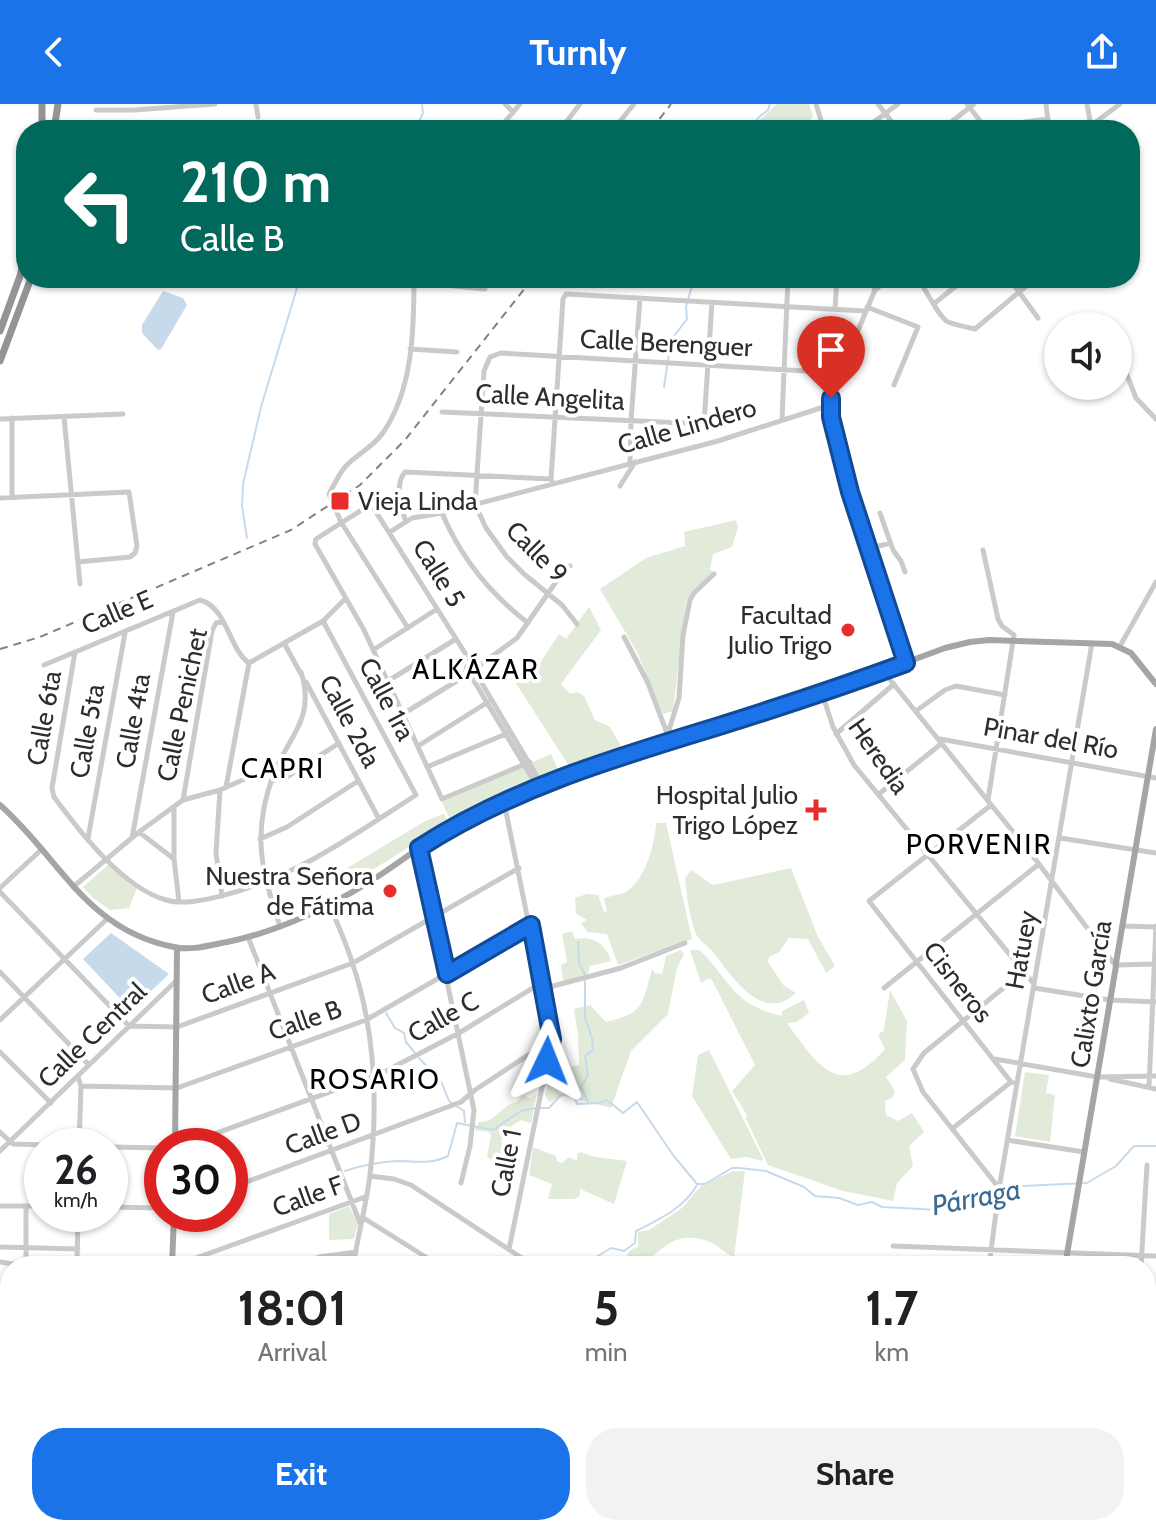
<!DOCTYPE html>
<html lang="en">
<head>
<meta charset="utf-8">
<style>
  :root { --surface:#fff; --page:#f2f2f2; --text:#202124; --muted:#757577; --accent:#1a73e8 }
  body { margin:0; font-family:Cabin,sans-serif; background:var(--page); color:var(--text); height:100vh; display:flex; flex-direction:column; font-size:30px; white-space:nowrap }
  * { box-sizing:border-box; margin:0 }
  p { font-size:26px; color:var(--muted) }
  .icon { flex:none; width:44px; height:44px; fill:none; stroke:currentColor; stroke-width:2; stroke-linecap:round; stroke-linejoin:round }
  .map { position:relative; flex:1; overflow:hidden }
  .sheet { position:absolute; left:0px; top:1152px; width:1156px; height:280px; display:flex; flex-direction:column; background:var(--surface); border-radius:32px 32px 0 0; box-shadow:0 2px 6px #0004 }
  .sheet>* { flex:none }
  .banner { position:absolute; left:16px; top:16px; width:1124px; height:168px; border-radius:32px; box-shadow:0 2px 6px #0004; background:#00695c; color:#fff; overflow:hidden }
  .buttons { position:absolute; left:1044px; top:208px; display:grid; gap:16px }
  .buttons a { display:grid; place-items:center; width:88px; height:88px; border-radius:50%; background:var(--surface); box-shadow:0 2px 6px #0004; font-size:40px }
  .speed { position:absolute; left:24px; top:1024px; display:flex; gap:16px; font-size:40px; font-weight:700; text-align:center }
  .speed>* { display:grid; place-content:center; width:104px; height:104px; border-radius:50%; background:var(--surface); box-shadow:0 2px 6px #0004; line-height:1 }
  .speed small { font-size:20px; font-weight:400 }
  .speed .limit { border:12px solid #d22; background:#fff; color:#111 }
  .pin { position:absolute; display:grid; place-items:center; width:68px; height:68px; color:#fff; margin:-82px -34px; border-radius:50% 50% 50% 0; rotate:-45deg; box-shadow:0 0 8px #0007 }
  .pin .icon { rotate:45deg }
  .me { position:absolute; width:88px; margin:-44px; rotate:2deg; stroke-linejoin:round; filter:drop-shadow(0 0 6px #0008) }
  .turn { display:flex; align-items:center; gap:28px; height:168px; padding:0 32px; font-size:36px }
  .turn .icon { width:104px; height:104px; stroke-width:2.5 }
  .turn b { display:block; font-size:56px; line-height:68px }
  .eta { display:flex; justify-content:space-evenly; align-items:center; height:136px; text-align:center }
  .eta b { font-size:48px; font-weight:800; line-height:56px }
  .action { display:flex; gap:16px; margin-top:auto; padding:16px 32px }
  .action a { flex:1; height:92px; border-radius:32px; background:var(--accent); color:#fff; font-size:32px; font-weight:800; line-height:92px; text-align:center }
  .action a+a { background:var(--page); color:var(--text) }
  header { display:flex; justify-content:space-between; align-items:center; height:104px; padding:0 32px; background:var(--accent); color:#fff; font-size:36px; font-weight:800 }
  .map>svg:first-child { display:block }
  .green { fill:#e2ebda }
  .water { fill:#c6daec }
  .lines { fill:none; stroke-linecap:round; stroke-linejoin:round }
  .stream { stroke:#c6daec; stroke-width:2 }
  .minor { stroke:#cacaca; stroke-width:5 }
  .major { stroke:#a5a5a5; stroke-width:6 }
  .highway { stroke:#949494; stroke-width:7 }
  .rail { stroke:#828282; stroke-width:2; stroke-dasharray:8 6; stroke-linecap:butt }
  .route-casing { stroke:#114b97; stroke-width:20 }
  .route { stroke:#1a73e8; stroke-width:14 }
  .poi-dot { fill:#e92d2b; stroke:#fff; stroke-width:3 }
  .labels { text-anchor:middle; stroke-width:8; stroke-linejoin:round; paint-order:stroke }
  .street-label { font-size:26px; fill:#2d2d2d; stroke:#fff }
  .poi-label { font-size:26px; fill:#2d2d2d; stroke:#fff; text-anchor:end }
  .neighbourhood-label { font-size:28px; letter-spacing:2px; fill:#000; stroke:#fff }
  .water-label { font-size:28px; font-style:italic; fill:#3a6891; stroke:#fff }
</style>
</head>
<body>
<header><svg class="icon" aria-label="back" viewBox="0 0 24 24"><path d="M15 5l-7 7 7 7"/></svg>Turnly<svg class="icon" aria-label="share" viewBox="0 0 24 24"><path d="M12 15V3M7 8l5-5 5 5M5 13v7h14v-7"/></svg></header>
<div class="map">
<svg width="1156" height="1432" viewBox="0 0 1156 1432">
  <rect width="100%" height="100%" fill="#fff"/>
  <path class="green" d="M777,0h32l4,12 -8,14h-49l4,-10z
    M736,416l2,7 -6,20 -19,7 -3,15 4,5 -23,19 -5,9 -13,109 -10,3 -25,-60 -38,-65 46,-31 39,-12 -1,-14z
    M589,503l12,23 -40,54 9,10 7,-2 7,4 11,24 15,7 11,19 -2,6 -48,17 -61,-95 19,-10 11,-1 19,-29 7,5z
    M551,650l9,20 -109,48 -9,-20z
    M444,710l5,8 -99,62 -6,-14 83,-50z
    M656,719h10l26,116 -74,26 -11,-31 -20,-2 -6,-9 6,-3 -11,-6 -1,-16 12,-4 11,1 6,17 3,-1 -3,-13c6,-2 14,-3 20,-5 21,-11 31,-49 32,-70z
    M108,761l29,23 -8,20 -19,2 -17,-12 -10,-11z
    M791,764l27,69 17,29 -9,7 -18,-34 -19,-1 -10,14 -10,5 -1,5 16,24 12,7c-34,32 -64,-17 -83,-41 -5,-6 -13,-10 -17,-18 -7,-17 -9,-38 -11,-56l6,-8 22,15z
    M572,827l3,8c19,-3 30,4 36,22l-21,5 -2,8 -25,7 -2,-16 6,-3 -5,-28z
    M681,846l3,4 -7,14 -9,46 -37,37 -20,57 -47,-12 -15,6 -4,-7 4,-15 10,1 -1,-12 21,-4 -1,-30 -4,-26 16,-4 16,17c39,-9 36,-18 46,-53l3,4 7,1 4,-18z
    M690,846h9l7,6c27,32 31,49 76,60v-5l22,-11 5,13 -12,9 -10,1c31,43 52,78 98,26l-7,-14 6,-5 6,-40 17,31 -2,39 -19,17 9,14 -3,7 -7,3 1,14 12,6 14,-8 12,19 -15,14 4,20 -16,17 -4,18 -50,-10 -75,-26 -22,-46 1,-4 -15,-24 23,-26 -42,-83 -3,-4 -9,5z
    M709,946l54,109 -1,2 -16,-4 -15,2 -39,-63 6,-41z
    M1025,968l24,3 -3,18 9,2 -5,47 -35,-6z
    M537,990l-6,29 -10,-3 -10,6 -10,16 4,5 -1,8 -14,4 -3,-3 4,-20 -2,-4 -14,-2 4,-8c17,1 23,-18 38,-20l6,-7 6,3z
    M533,1043l23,9 1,5 5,2 7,-6 8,4v-7l3,-2 15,5 32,4 -13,43 -34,-15v6l-5,4h-27l4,-15 -23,-9z
    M733,1067h12l-11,86c-10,-4 -17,-13 -27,-16 -29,-10 -41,4 -62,22l-10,-1 -8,-7 5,-6 6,-2v-15l11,-2 33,-22 19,-22z
    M349,1102l9,18 -4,15 -25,1v-26z"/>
  <path class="water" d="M163,187l20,7 4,7 -26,44 -3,1 -16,-17v-8z
    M111,829l58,41 -38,36 -48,-51z"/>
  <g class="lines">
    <path class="stream" d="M415,26l8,-17 -1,-9
      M753,26c1,-10 8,-15 15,-20l2,-6
      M696,174h4
      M664,283l7,-47 16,-21 -1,-12 8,-29
      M247,434l-5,-32 1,-22 18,-77 39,-129
      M578,838l1,21 6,12
      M585,877v37l7,20 1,12 -8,6 3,19 -7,12 7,15
      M386,909l9,15 9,5 2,9 9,11
      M419,954l22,23 8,20 15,10 1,11
      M345,1067c17,-6 34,-9 52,-10 19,0 33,4 51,-5l9,-33 36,7c26,-16 23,-23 56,-22l12,-13 12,-2 4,11 22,-1 8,-3 16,13 14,-11 36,53 24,29
      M697,1080h8l27,-16h7l27,3 38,16 11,9 24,2 19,7 14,-3 10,5 58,3 56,-13
      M1002,1090l20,-8 65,-3 29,-17 18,-20h22
      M591,1162l7,-10 13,-8 13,3 11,-8 1,-12c24,-12 48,-23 61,-46
      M1151,1301l5,-17
      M1146,1330l4,-21
      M541,1432v-10
      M1141,1432v-10"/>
    <path class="minor" d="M256,0l2,13
      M505,0l8,8
      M816,0l8,26
      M878,0l20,26
      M967,0l20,26
      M1046,0l3,26
      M1087,0l4,22
      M96,6h38l81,-6
      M498,26l22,-26
      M560,26l20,-26
      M613,26l21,-26
      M863,26l35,-26
      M941,26l33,-26
      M1014,26l11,-8 23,-3
      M1085,26l35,-26
      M871,174l4,12
      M890,174l-15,12 -43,102 -2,19 20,81 56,171
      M918,174c7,11 21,39 30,44 8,3 18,5 27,7l61,-51
      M1009,174l29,40
      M414,178l71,7
      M935,199l31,-25
      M867,203l51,20 -24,58
      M835,205l2,-31
      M410,245l47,3
      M1118,261l9,10 9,23 20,21
      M442,308l262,12 8,-122
      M64,313l16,167
      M12,314v79
      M0,315l123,-5
      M782,315l6,-141
      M630,359l1,-42 9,-123
      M553,380l-2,-5 12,-180 3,-5 299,17
      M620,382l15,-24
      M0,394l129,-6 8,54 -2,7 -5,4 -52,5
      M442,409c19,45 47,80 86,110
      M880,409l13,37 8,11 4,11
      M406,418c-5,-15 -12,-37 -1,-50l146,7
      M390,428l22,-14 30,-5 276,-72 112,-36
      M868,445l22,-6
      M983,446l15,69 4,7 12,9 -26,165
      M577,520l-15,-19 -38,-31 -17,-17 -21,-29 -11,-24 9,-133 6,-14 11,-4 339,20
      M408,524l-67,-106 -12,-28c5,-9 10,-20 16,-27 11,-12 28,-20 37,-33 31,-43 32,-105 32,-156
      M624,533l24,46 22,58
      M284,539l17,31
      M1120,542l36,-64
      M373,546l64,-41
      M75,548l-23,136 2,9c26,35 69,91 112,103 17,5 38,0 55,-4 75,-19 130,-59 195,-101l-93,-174
      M249,559l74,-42 23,-23
      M466 566a7 7 0 1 1 14 0a7 7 0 1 1-14 0Z
      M472,560l-101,-160 -55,35 -1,5 49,86 78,169 88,-37
      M44,561l156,-65c28,8 28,48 49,63
      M479,562l38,-28 48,-69 5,-3
      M883,567l156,193 76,101
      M477,571l65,110
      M471,572l67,112
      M388,577l68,-42
      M306,578l73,137
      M822,589l11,34 21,38 180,219
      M916,607l29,-21 11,-4 49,9
      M403,610l65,-40
      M668,629l11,-35 4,-63 7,-35 4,-7 20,-19
      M836,630l58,-50
      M940,635l216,39
      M418,642l70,-44
      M427,663l81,-34
      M271,677l16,-4 52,-34
      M226,683l23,-124
      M220,686l-4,63 6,43
      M879,690l63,-51
      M183,696l29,-169 4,-8 7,-2
      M504,698l48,237 -43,210
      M991,701l-122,96 142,181 6,2
      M174,703v52l5,43
      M139,728l35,27
      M88,734l37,-205
      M132,734l41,-226
      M1060,734l96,15
      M260,735l27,-12 71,-46
      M419,744l55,262 -4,36 -9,37
      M73,783l66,-55 44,-32 37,-10 38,-17 17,-2
      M0,784l41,-38
      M0,788l129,134 48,1 176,-64 166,-95
      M330,801c7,19 16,37 22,57 23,67 26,143 18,213 -4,31 -12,61 -17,91
      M280,822c-19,-54 -28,-94 -7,-150 15,-40 43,-56 28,-104
      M1122,822l34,1
      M248,833l112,286
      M1116,861l40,-1
      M0,868l89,93
      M884,884l155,-124
      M1034,884l76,12 46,2
      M542,885l79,-21 64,-25
      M0,916l107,-101
      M0,948l51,51
      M995,955l102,18 59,-1
      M78,973l3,9 96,2 189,-68 165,-95
      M1110,975l46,10
      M1149,983l7,-161
      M953,1024l58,-46
      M0,1028l13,12 70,2
      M1007,1036l77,12
      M79,1042l2,-60
      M181,1042l201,-73 77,-40 82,-50
      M110,1043l52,1
      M0,1047l176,-170
      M370,1072l24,3 17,6 123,81
      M230,1084l231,-86 14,-12 76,-50
      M999,1084l-76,-96 -10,-23 11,-16 99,-81
      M0,1102h42
      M110,1103l52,1
      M362,1113l78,49
      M893,1142l263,10
      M0,1143l78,2
      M0,1158l25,4
      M26,1162v-60
      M77,1162l1,-52
      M174,1162l191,-69
      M295,1162l24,-9 37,-5
      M989,1162l10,-77 93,-546
      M1141,1162l6,-101
      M1146,1228h10
      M0,1282l10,-1
      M0,1291l10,83
      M1146,1305h10
      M1146,1382h10
      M0,1404l10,-2
      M16,1422l1,10
      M60,1422l1,10
      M148,1422l42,3
      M225,1422v10
      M252,1422l1,10
      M279,1422l1,10
      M307,1422v10
      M336,1422l1,10
      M367,1422l1,10
      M737,1422v10
      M1134,1422l1,10
      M397,1432l5,-2
      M599,1432l1,-10
      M892,1432l20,-10
      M1009,1432v-10"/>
    <path class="major" d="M0,701c60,53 86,125 174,142 17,4 36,-2 53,-5 50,-10 96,-32 139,-58 33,-20 62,-45 96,-63 78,-43 170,-68 255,-94 77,-24 153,-51 228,-79l25,-6 19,-2 123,4 19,9 25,31
      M1116,859l40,-234
      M175,1042l2,-198
      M172,1162l2,-52
      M1065,1162l51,-300
      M190,1422v10
      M1055,1432v-10"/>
    <path class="highway" d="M42,0v26
      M54,26l4,-26
      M0,227l20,-55 6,-25
      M0,257l31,-83"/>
    <path class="rail" d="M651,26l20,-26
      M0,545l40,-12 251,-107 69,-45 45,-45 128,-162"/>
  </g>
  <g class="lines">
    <g class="route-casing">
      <path id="route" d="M547,957l5,-22 -21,-114 -84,49 -28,-126c91,-59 195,-90 297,-121 64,-20 127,-41 190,-64l-56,-171 -19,-75v-19"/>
    </g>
    <use href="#route" class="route"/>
  </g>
  <g class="poi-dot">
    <rect x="330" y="387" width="20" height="20" rx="4"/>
    <circle cx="848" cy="526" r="8"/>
    <path d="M812 694h8v8h8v8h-8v8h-8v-8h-8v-8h8z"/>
    <circle cx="390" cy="787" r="8"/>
  </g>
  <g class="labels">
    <g class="street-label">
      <text transform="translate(666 239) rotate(3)" y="9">Calle Berenguer</text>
      <text transform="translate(550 293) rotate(3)" y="9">Calle Angelita</text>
      <text transform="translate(687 322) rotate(-16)" y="9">Calle Lindero</text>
      <text transform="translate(537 448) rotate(45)" y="9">Calle 9</text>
      <text transform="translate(439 469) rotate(58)" y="9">Calle 5</text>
      <text transform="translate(117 508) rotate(-23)" y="9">Calle E</text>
      <text transform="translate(387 595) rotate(62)" y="9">Calle 1ra</text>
      <text transform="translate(182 601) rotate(-78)" y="9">Calle Penichet</text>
      <text transform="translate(44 614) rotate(-80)" y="9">Calle 6ta</text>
      <text transform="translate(133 617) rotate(-80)" y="9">Calle 4ta</text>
      <text transform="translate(350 617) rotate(62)" y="9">Calle 2da</text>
      <text transform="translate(87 627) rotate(-80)" y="9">Calle 5ta</text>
      <text transform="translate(1051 634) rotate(10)" y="9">Pinar del Río</text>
      <text transform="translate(879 652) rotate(55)" y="9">Heredia</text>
      <text transform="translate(1021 846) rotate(-80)" y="9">Hatuey</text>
      <text transform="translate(958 878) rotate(52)" y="9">Cisneros</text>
      <text transform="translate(238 879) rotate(-20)" y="9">Calle A</text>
      <text transform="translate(1091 890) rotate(-81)" y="9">Calixto García</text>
      <text transform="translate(443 913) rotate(-29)" y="9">Calle C</text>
      <text transform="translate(305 916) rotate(-19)" y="9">Calle B</text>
      <text transform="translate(92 931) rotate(-44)" y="9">Calle Central</text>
      <text transform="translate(323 1029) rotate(-20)" y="9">Calle D</text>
      <text transform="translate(506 1059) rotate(-79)" y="9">Calle 1</text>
      <text transform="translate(308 1092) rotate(-20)" y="9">Calle F</text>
    </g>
    <g class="poi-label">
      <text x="358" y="406" text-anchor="start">Vieja Linda</text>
      <text x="832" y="520">Facultad<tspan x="832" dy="30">Julio Trigo</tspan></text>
      <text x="798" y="700">Hospital Julio<tspan x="798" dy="30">Trigo López</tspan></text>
      <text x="374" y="781">Nuestra Señora<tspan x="374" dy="30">de Fátima</tspan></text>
    </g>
    <g class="neighbourhood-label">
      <text x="476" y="575">ALKÁZAR</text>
      <text x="283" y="674">CAPRI</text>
      <text x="979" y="750">PORVENIR</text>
      <text x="375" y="985">ROSARIO</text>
    </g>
    <g class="water-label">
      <text transform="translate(976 1093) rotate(-11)" y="10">Párraga</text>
    </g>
  </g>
</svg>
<div class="buttons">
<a><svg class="icon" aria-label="sound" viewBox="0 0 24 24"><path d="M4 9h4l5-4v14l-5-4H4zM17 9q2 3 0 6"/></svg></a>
</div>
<div class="speed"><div>26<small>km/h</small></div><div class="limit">30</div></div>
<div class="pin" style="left:831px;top:294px;background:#d93025"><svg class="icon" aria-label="arrive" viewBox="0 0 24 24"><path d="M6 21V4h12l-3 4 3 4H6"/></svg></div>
<svg class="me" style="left:547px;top:957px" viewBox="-20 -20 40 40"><path d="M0-17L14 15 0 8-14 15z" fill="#1a73e8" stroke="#fff" stroke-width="4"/></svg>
<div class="banner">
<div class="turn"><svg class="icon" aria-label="left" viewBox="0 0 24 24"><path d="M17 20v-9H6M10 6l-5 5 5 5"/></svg><div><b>210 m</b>Calle B</div></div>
</div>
<section class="sheet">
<div class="eta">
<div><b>18:01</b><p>Arrival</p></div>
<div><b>5</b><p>min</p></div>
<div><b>1.7</b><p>km</p></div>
</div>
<div class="action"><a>Exit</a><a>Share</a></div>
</section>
</div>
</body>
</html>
